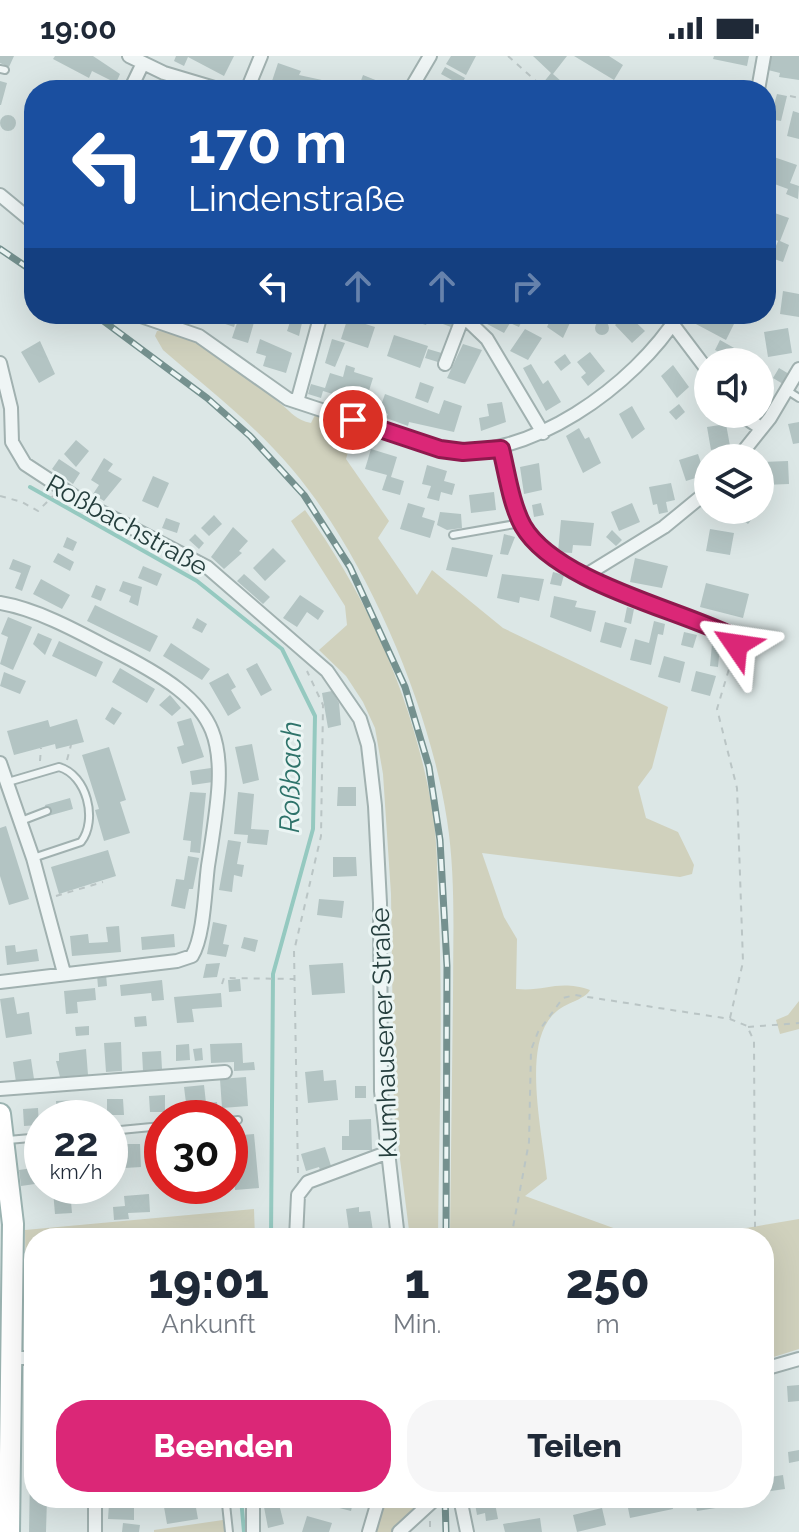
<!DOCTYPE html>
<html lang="de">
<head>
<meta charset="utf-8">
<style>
  :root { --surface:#fff; --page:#f6f6f7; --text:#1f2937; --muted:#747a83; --accent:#db2777 }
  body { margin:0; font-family:Raleway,sans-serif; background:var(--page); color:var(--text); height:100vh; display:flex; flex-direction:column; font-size:30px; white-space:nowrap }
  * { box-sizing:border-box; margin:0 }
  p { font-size:26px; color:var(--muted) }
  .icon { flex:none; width:44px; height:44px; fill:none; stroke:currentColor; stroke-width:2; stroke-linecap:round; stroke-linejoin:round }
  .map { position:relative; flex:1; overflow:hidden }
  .side { position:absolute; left:24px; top:1172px; width:750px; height:280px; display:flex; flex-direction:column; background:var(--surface); border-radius:32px; box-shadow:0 8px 32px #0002 }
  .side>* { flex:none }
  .top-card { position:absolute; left:24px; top:24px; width:752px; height:244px; border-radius:32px; box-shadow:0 8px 32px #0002; background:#1a4fa0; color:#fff; overflow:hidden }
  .fabs { position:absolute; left:694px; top:292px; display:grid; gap:16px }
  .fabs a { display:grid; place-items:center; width:80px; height:80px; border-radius:50%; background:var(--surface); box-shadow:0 8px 32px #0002; font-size:40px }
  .speed { position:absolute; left:24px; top:1044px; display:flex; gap:16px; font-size:40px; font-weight:700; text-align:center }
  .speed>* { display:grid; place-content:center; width:104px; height:104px; border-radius:50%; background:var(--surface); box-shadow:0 8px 32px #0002; line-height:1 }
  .speed small { font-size:20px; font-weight:400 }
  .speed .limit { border:12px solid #d22; background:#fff; color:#111 }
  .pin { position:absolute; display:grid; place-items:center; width:68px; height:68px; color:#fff; margin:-34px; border:4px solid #fff; border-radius:50%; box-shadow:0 2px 8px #0007 }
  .me { position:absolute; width:88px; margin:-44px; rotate:302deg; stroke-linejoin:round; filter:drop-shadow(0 0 6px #0008) }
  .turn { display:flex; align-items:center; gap:28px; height:168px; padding:0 32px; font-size:36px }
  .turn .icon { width:104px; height:104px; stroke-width:2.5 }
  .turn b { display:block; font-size:56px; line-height:68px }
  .lanes { display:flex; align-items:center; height:76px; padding:0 32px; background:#0003; justify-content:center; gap:40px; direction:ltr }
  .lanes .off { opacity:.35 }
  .eta { display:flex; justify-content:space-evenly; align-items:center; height:136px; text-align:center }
  .eta b { font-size:48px; font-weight:800; line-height:56px }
  .cta { display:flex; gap:16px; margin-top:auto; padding:16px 32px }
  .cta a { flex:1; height:92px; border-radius:32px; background:var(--accent); color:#fff; font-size:32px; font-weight:800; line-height:92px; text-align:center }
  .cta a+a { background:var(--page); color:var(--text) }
  .status { display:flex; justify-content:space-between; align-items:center; height:56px; padding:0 40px; background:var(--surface); direction:ltr }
  .status svg { height:22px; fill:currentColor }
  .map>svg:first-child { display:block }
  .green { fill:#d0d1bd }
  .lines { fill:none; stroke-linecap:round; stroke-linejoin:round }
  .stream { stroke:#95c9c0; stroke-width:4 }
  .building { fill:#b3c4c3 }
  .service-casing { stroke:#a1b1b0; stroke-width:10 }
  .minor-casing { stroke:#a1b1b0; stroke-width:16 }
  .primary-casing { stroke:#9bb3b1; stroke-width:24 }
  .path { stroke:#bac5c5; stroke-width:2; stroke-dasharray:6 6; stroke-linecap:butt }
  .service { stroke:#eff5f5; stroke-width:6 }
  .minor { stroke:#eff5f5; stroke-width:12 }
  .primary { stroke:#fff; stroke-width:20 }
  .rail-casing { stroke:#75918f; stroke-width:7 }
  .rail { stroke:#ebf5f4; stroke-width:4; stroke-dasharray:12; stroke-linecap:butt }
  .route-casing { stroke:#8e194d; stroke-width:20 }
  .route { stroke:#db2777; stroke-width:14 }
  .labels { text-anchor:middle; stroke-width:6; stroke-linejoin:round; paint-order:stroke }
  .street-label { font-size:26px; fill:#253e3d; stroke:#ebf5f4 }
  .water-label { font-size:28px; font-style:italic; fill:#2e736a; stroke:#ebf5f4 }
</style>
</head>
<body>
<div class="status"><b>19:00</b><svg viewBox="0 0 49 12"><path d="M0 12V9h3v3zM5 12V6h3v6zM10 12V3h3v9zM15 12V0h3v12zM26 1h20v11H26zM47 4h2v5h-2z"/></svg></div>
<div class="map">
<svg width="799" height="1476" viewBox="0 0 799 1476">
  <rect width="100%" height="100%" fill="#dce7e6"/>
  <path class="green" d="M157,275c46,0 91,45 124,73 11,9 15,16 30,19l4,-8 40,12 -9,32 43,62 -11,17 39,57 15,-25 71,58 165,79 -16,61 -14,19 8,31 32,14 16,33 -2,9 -12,3 -198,-24 22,64 13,22 -1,50c30,3 42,-10 74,1 -6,12 -29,11 -42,31 -24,35 -5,116 -1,158l-22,17 116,42h-191c1,-81 2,-162 3,-242 0,-58 3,-118 -6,-176 -17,-113 -81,-264 -155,-351 -38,-45 -85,-81 -129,-119l-8,-14z
    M305,454c65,90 110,194 128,304 5,34 4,69 6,103 4,107 0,214 -1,321h-28l-16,-126 -3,-218 -8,-120 -8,-46 -12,-26 -17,-26 -27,-26 28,-25 -2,-19 -54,-85z
    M799,945v28l-19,5 -4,-14 12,-5z
    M254,1153l1,29h-221v110h-7l-2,-118z
    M799,1163v130l-35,11v-122h-49l2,-5z
    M385,1442h39l-32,34h-18z
    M223,1464l2,12h-71v-2z"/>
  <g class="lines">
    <path class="stream" d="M30,431l167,94 85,68 33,67 -2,113 -40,145 -2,264
      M241,1442l3,34"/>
  </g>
  <path class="building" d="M0,0h14l-5,11 -9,-4z
    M55,0h38l27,18 -4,9 -24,-12 -3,7 -36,-19z
    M176,0h58l-10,20 -36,-19 -4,9 -10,-5z
    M451,0h25l-10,19 -20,-11z
    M533,0h34l-14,18 9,8 -6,8 -13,-7 8,-10z
    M574,0h35l14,9 -9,15z
    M714,0h35l-2,10 -34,-7z
    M771,0h28v24l-20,-3 1,-4 -12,-3z
    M278,7l23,8 -2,4 23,5 -4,10h-21l-25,-9z
    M445,11l20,11 -4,7 -20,-11z
    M363,19l25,10 -2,5h-41l2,-6 11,5z
    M0,25l7,2 -6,22h-1z
    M777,38l10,2 -6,25 -11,-2z
    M793,55l6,2v26l-12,-3z
    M0 67a8 8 0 1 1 16 0a8 8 0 1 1-16 0Z
    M771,100l26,9 -7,18 9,3 -1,13 -12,-5 2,-5 -19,-7 -3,6v-17z
    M766,154l23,8 -9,23 9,4 -6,17 -12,-4 7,-17 -12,-5z
    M783,235l16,3v23l-19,-3z
    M209,258h29l-4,13 -26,-9z
    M240,258l15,5 -7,24 -16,-5z
    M278,258h26l-5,22 -12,-5 3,-9 -13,-5z
    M349,258h13l-3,8 16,5 -7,21 -27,-9z
    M392,258h38l-4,11z
    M437,258l17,4 -3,9 -16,-6z
    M476,258h17l17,9 4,-9h11l-6,13 -9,-4 -6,10 -30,-16z
    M553,258h21l-11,24 -16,-11z
    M627,258l18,17 -13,12 -17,-18z
    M699,258h26l11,6 -10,20 -32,-17z
    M595 272a7 7 0 1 1 14 0a7 7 0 1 1-14 0Z
    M788,272l4,25 -24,4 -4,-25z
    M525,273l17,9 -14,22 -18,-9z
    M394,279l34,11 -8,22 -33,-12z
    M260,283l32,14 -6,20 -23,-7 3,-10 -10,-3z
    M332,283l13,4 -10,24 -10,-4z
    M720,284l16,9 -5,9 -16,-8z
    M40,285l15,33 -16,9 -18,-31z
    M463,288l19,6 -17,34 -18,-6z
    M428,293l17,5 -4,9 -16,-5z
    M590,296l15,19 -17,15 -7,-9 5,-4 -9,-11z
    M565,298l6,9 -10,8 -7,-9z
    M531,308l12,20 5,-4 13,22 -15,9 -23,-43z
    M766,308l7,32 -13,3v-34z
    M346,309l9,3 -1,4 19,6 -6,19 -19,-6 -2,7 -23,-7 -2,7 -13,-4 3,-10 14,4 5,-15 13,4z
    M673,309l16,22 -12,11 -16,-22z
    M779,312l10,6 -6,10 -10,-6z
    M420,326l14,5 -6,16 -13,-5z
    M385,338l54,20 5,-14 18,6 -8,26 -45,-10 -1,4 -22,-8 2,-4 -9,-3z
    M502,346l4,20 -25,9 -2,-13 10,-2 -2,-12z
    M679,348l6,8 -9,8 -7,-8z
    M632,350l13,23 -13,10 -13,-25z
    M799,366v21l-6,1 -5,-20z
    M726,368l4,22 -19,4 -4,-23z
    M579,372l6,11 4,-2 12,26 -18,10 -17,-37z
    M76,384l13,11 -13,16 -12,-13z
    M371,393l26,8 -6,20 13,4 -4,14 -18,-5 5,-15 -22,-6z
    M698,398l7,21 -19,6 -7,-21z
    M104,402l9,6 -5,7 14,8 -18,22 -11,-7 6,-9 -8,-5z
    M59,403l21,14 -7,11 -21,-15z
    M788,405l1,23 -26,1 -1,-23z
    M539,407l3,27 -18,4 -4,-27z
    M427,409l20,6 -3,10 11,3 -3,11 -11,-3 -2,9 -12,-3 4,-12 -9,-2z
    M153,420l16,7 -11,25 -16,-7z
    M671,427l4,17 -9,2 2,10 -9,2 -2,-10 -4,1 -4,-18z
    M494,436l2,18 -25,3 -2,-18z
    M408,447l17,5 -3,9 13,4 -5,17 -30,-9z
    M541,447l3,12 -10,2 -2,-12z
    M632,447l8,19 -21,9 -8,-19z
    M731,454h28l-11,14z
    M440,456l21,2 1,14 -15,2 -10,-5z
    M214,459l8,9 -13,12 -8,-8z
    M166,462l14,5 -3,10 -15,-5z
    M561,464l33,3 -3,23 -18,-1 -1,8 -14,-1z
    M233,471l15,14 -9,10 3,2 -18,16 -13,-12z
    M710,473l24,4 -4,22 -24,-4z
    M612,474l10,10 -6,6 -10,-9z
    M195,478l9,9 -5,6 -10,-9z
    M504,478l11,3 -7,18 -8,-1z
    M67,481l10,5 -4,9 -10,-4z
    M452,491l41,8 -6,22 -41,-7z
    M273,492l13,13 -21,20 -12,-13z
    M58,497l16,9 -4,9 -17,-9z
    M635,502l33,8 -6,22 -32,-6z
    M13,503l18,7 -9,25 -7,-3 6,-15 -12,-4z
    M143,510l19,8 -5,12 -19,-8z
    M553,516l11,3 -3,11 -11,-2z
    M244,518l26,23 -7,7 -26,-23z
    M502,518l42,5 -5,22 -19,-4 -1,6 -22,-5z
    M41,523l29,16 -8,14 -29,-15z
    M123,525l19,6 -4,19 -9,-4 2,-6 -12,-5z
    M706,527l43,11 -6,24 -43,-11z
    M96,529l10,4 -5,12 -10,-4z
    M300,539l24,16 -6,9 -11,-8 -10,15 -14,-9z
    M554,540l23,5 -2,6 21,4 -5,21 -41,-15z
    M95,549l63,31 -8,16 -63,-31z
    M627,551l7,2 -3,15 -7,-2z
    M8,561l24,10 -19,43 -13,-6 8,-27 -7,-3z
    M197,562l10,6 -5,9 -10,-5z
    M654,565l11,3 -2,11 -5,-1 -7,31 -21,-5 5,-21 14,4z
    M605,566l22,6 -6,20 -21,-6z
    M684,576l13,3 -4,13 -12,-3z
    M38,577l14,6 -7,16 -12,-11z
    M59,585l44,21 -7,15 -44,-21z
    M171,587l39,26 -8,11 -39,-24z
    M712,588l8,1 -2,22 -8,-1z
    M664,600l21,6 -5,21 -22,-6z
    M257,607l15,27 -11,6 -15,-27z
    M120,612l35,21 -8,14 -35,-21z
    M696,615l20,5 -6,20 -19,-5z
    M4,616l22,9 -6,13 -20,-8z
    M228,617l8,14 -5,3 10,18 -13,8 -19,-33z
    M332,635l7,12 2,22 -13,3 -6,-35z
    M170,639l11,13 -9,8 -13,-11z
    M112,651l10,6 -8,12 -9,-6z
    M191,662l13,39 -22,7 -5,-17 7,-2 -7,-23z
    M77,663l7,23 -28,7 -1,-5 -41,11 -7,-24 41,-11 2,7z
    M252,688l7,36 -16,4 -8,-37z
    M109,691l17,53 -6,2 10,31 -26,8 -9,-31 4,-1 -17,-54z
    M211,712l2,14 -21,3 -2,-14z
    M338,731h18v19h-19z
    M190,736l16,1 -6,60 -10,-1 1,-11 -8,-1z
    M238,736l16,2 -3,35 18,1 -2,15 -20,-2 1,-8 -14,-1z
    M70,742l3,11 -25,7 -3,-11z
    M6,770l23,73 -20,6 -9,-29v-48z
    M228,784l13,2 -4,22 7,1 -2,12 -8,-2 -2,17 -13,-2z
    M108,794l8,26 -57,18 -8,-27z
    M188,800l11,2 -6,31h-4l-4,20 -14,-3 5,-27 8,1z
    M333,801h23l1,19 -24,1z
    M319,843l25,2 -2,17 -25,-3z
    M213,866l14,3 -4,19 6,1 -3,12 -19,-3z
    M119,870l2,26 -49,4 -2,-20 18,-2 1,9 19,-1 -2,-15z
    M174,878l1,13 -33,3 -1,-13z
    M244,881l14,3 -3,12 -14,-4z
    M15,889l1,7 21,-3 2,12 -32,4 -2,-19z
    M220,907l-3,14 -14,1 3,-14z
    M343,907l2,30 -33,2 -3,-30z
    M106,918l1,12 -9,1 -1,-12z
    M240,923l1,12 -12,1 -1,-12z
    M162,924l2,20 -12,1 -1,-8 -30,3 -1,-11z
    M95,932l1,12 -19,2 1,11 -12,1 -2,-23z
    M221,937l1,14 -30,2 2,13 -17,1 -3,-26z
    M14,941l3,17 12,-2 3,22 -26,4 -6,-39z
    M146,960l1,10 -12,1 -1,-10z
    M89,970v9l-13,1 -1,-9z
    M121,986l1,29 -16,1 -2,-29z
    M242,987l1,20 11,-1 1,8 -21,1v-9l-23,1 -1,-19z
    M189,988l1,16 -14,1v-16z
    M202,992l1,12 -8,1 -2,-12z
    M86,993l2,26 -28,2 -4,-16h3v-8z
    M161,995l1,18 -19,2 -1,-19z
    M31,1003l3,20 -18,3 -3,-20z
    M323,1014l1,11 12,-1 2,20 -30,3 -3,-31z
    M246,1021l2,29 -26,2 -2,-29z
    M204,1029l2,18 11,-1 1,13 -14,1 -1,-7 -16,2 -3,-24z
    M355,1030h11v12h-11z
    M165,1039v17h-15l-1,-16z
    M107,1043h16l1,16h-17z
    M76,1044l1,18h-20l-1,-17z
    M38,1052l1,17 -15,1 -1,-17z
    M371,1063l1,31h-30v-14h7v-16z
    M254,1078l5,54 -24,2 -5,-54z
    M42,1086v23l-8,1 -2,-23z
    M124,1088h16l1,23 -16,1z
    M325,1091l7,22 -11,4 -2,-6 -13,4 -5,-17z
    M40,1111l2,16 -21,3 -2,-16z
    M70,1134l2,23 -17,1 -2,-23z
    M149,1138l1,18 -22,1 1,6 -15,1 -1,-13 12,-1 -1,-10z
    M359,1151v5l11,-1 4,27h-24l-4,-29z
    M32,1306l2,136h13l-1,34h-17z
    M799,1329v16l-11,1 -1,-16z
    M764,1366h5l3,24 -8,1z
    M799,1394v11l-10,2 -1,-11z
    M783,1419l2,14 -21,3v-14z
    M321,1442h33l-3,13 -31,-8z
    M474,1442h20l4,21 -12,2 -1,-8 -8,2z
    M514,1442h39l1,2 -38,8z
    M626,1442h45l2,11 -43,9z
    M694,1442h33l1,8 -31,5z
    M195,1446l3,17 -31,5 -3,-17z
    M109,1448l25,1v15l-26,-1z
    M279,1448l5,20 -16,4 -4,-21z
    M602,1452l4,17 -29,7 -4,-17z
    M307,1460l25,7 -3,9h-27z
    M540,1462l2,14h-37l-2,-8z
    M123,1467l17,2 -1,7h-17z"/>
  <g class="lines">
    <g class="service-casing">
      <path id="service" d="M0,13l5,1
        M788,335l11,7
        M453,479l68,-12
        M8,726l51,-15c28,8 39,53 22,75l-48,16
        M21,765l26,-10
        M230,1065l8,-1
        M110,1075l52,-5
        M8,1084l34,-3
        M187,1130l7,7 23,-1
        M226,1448l3,28"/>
    </g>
    <g class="minor-casing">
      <path id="minor" d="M129,0l35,17 57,17
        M130,34l13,-27
        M247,34l14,-34
        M410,34l20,-34
        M577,34v-1
        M758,34l6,-34
        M0,139l34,28
        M135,258l64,22 89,63 152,50c86,16 196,-65 239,-135
        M665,258l43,57
        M463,260l24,23 56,94
        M0,307l11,45 1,34 13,22 61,40 121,63 120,104 33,48 8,26 7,61 5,97 1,188 17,147
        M445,308l19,-50
        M297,346l24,-88
        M740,358l21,14
        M501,393c6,24 10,55 22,77 31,54 151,83 206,109l7,10
        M738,402l32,-40 29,-49
        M586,519l78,-48 44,-36
        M0,547c36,6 75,27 107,44 124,62 122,88 101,219 -3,23 -4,71 -16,90l-15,5 -177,21
        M0,707l33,95 31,115
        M0,1033l225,-17
        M296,1182l2,-43 10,-13 78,-29
        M12,1302h22
        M764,1313l35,-10
        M253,1442v34
        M460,1442l7,34
        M95,1476v-34
        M369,1476l10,-34
        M399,1476l37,-34"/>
    </g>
    <g class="primary-casing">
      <path id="primary" d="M0,1058l13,110 -4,308"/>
    </g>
    <path class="path" d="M508,0l38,34
      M589,30l10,-2 11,6
      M790,40l9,2
      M0,440l22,6 16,9 15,-15
      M67,704l4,-15
      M40,705l1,-13
      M56,840l47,-14
      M222,928l2,-6 70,1
      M730,962l13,-56 -6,-174 -20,-79 15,-50
      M748,971l51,-4
      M298,1117l-4,-222 27,-115 2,-131 -16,-34
      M511,1182l18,-96 2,-92 7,-18 25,-34 12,-3 155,24 17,7 7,15 1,186
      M430,1465v11"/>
    <use href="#service" class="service"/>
    <use href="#minor" class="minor"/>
    <use href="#primary" class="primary"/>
    <g class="rail-casing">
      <path id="rail" d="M0,193l34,23
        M94,258l113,84 43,38 54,59 46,72 55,120 24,80 11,73 7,126 -1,272
        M445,1442l1,34"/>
    </g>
    <use href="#rail" class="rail"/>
  </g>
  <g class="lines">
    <g class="route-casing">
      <path id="route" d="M353,364l87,29 23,3 38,-3c6,24 10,55 22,77 32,55 150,82 206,109l7,10"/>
    </g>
    <use href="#route" class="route"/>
  </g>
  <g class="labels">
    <g class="street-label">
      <text transform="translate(127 469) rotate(29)" y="9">Roßbachstraße</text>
      <text transform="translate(384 977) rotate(-92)" y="9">Kumhausener Straße</text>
    </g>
    <g class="water-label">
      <text transform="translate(290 721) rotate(-89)" y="10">Roßbach</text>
    </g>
  </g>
</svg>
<div class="fabs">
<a><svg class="icon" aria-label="sound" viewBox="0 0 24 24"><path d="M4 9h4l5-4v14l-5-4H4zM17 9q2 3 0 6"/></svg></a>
<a><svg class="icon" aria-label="layers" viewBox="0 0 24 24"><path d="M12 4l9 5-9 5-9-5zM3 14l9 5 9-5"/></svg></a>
</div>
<div class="speed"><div>22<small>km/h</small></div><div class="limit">30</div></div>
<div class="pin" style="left:353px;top:364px;background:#d93025"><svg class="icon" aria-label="arrive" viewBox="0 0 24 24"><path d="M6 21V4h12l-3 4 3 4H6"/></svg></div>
<svg class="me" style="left:736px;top:589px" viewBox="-20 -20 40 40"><path d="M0-17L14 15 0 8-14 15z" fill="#db2777" stroke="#fff" stroke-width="4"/></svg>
<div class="top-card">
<div class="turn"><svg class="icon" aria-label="left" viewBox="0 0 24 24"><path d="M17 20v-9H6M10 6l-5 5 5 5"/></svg><div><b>170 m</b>Lindenstraße</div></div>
<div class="lanes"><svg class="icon" aria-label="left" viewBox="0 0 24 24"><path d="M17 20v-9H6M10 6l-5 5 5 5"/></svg><svg class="icon off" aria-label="ahead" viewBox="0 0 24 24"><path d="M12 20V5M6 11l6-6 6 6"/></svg><svg class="icon off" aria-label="ahead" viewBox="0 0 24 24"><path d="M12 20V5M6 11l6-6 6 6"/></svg><svg class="icon off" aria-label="right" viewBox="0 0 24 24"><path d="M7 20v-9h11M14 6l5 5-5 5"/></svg></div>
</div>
<section class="side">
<div class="eta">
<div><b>19:01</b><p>Ankunft</p></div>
<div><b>1</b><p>Min.</p></div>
<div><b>250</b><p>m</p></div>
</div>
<div class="cta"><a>Beenden</a><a>Teilen</a></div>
</section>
</div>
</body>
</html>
